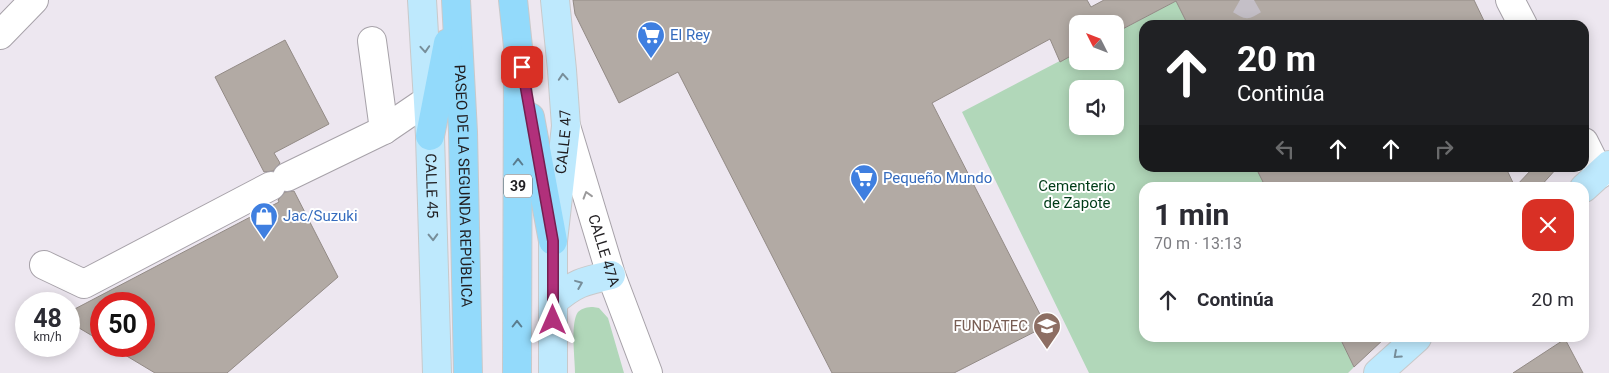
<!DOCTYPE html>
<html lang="es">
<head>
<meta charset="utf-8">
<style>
  :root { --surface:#fff; --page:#f2f2f3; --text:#2b2b33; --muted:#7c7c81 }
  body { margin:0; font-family:Roboto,sans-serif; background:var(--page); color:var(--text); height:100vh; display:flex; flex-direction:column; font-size:19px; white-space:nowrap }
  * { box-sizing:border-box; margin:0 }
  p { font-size:16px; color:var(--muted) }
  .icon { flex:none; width:28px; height:28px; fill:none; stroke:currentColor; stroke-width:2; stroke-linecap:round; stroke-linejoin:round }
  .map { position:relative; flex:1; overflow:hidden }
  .drawer { position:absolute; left:1139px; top:182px; width:450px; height:160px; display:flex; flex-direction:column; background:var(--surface); border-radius:15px; box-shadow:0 2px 12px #0003 }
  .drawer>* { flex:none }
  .top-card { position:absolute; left:1139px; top:20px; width:450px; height:152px; border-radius:15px; box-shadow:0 2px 12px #0003; background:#202124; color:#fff; overflow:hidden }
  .needle { width:32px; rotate:312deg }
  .fabs { position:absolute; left:1069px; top:15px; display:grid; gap:10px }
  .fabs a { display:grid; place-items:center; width:55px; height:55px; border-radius:10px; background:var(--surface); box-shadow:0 2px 12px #0003; font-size:25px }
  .speed { position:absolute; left:15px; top:292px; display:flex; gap:10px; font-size:25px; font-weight:700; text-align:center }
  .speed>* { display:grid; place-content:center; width:65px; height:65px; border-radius:50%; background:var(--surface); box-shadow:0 2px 12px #0003; line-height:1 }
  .speed small { font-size:12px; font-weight:400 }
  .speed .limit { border:8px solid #d22; background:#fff; color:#111 }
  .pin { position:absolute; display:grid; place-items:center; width:42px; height:42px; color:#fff; margin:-21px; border-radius:10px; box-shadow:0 2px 8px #0006 }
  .me { position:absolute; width:55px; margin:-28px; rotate:0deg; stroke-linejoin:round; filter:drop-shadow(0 0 4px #0008) }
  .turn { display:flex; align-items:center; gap:18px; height:105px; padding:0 15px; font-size:22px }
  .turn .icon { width:65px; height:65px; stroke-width:2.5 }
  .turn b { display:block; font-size:35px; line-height:42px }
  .lanes { display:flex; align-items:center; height:48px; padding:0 15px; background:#0003; justify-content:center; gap:25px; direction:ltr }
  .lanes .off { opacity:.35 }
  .round { display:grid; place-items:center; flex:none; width:52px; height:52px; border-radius:15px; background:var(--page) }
  .headline { display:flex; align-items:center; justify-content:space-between; height:85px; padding:0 15px }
  h1 { font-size:30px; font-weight:700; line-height:38px }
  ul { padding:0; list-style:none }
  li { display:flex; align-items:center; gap:15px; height:65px; padding:0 15px }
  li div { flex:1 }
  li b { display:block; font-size:19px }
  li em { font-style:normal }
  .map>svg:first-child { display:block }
  .green { fill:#b1d7b9; fill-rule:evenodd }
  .building { fill:#b2aaa4; stroke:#938b86 }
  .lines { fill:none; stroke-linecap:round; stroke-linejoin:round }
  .minor-tunnel { stroke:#c4bfc7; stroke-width:28; stroke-dasharray:28 14; stroke-linecap:butt }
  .minor-casing { stroke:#a7a2a9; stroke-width:30 }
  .major-casing { stroke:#c9c9ca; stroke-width:30 }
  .highway-casing { stroke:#c9c9ca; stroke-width:30 }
  .minor { stroke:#fff; stroke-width:28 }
  .major { stroke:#bee9fd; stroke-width:28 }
  .highway { stroke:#93dafb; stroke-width:28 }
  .oneway { stroke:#778e9a }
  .oneway2 { stroke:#5a7c8e }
  .oneway3 { stroke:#9b9a9b }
  .route-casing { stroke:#731f50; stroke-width:12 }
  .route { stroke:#b1307b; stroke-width:9 }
  .labels { text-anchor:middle; stroke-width:4; stroke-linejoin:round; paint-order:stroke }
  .shield { fill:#fff; stroke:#636264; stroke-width:1 }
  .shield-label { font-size:14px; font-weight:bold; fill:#201e21 }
  .shop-label { font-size:15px; fill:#366cbe; stroke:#fff; text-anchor:start }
  .street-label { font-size:15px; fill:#201e21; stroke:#fff }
  .park-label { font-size:15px; fill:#003c18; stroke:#fff }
  .education-label { font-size:15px; fill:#785e54; stroke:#fff; text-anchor:end }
</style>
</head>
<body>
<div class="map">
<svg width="1609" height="373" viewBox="0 0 1609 373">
  <rect width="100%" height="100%" fill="#ede7f0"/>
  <path class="green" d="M1176,1l12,24h-44v143h112l10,19 -122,1v150h196l14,29 -6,6h-259l-127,-261 115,-60 1,9h37v-28zM1078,89h37v37h-37z
    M593,307l6,1 9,10 16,55h-49c0,-14 -5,-50 3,-61 4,-4 10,-5 15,-5z"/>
  <path class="building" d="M573,0h514l4,7 13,-7h370l12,25h-298l-12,-24 -61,32v-9h-37v28l-18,10 -10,-23 -118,64 114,223 -92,47h-122l-154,-301 -59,31 -44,-89z
    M285,40l44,84 -55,29 6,10 -7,8 -9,1 -49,-95z
    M1256,168h250l9,19 18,-19h24l-18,20h-273z
    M294,191l44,86 -111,96h-72l-45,-27h34v-42h-43v37l-32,-19v-10l210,-110 -1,-2 7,-8z
    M1340,338h45l-31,29z
    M1565,339l18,34h-70z"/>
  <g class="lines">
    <path class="minor-tunnel" d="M1240,0l7,4 7,-4"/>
    <g class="minor-casing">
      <g id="minor">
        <path d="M1510,0l13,25"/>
        <path d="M0,35l34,-35"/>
        <path d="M372,41l12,89"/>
        <path id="s1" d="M566,126l45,149 37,98"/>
        <path d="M1584,142l16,32"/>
        <path d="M287,177l97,-47 44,-30"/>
        <path d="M44,265l40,19 187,-98"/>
      </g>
    </g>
    <g class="major-casing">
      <g id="major">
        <path id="s2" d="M422,0l8,136 7,237"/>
        <path d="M1584,188l25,-23"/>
        <path d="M553,302c21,-19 31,-21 58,-27"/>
        <path id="s3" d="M553,373v-132l13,-115 -4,-56 -7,-70"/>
        <path d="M1378,373l39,-35"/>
      </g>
    </g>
    <g class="highway-casing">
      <g id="highway">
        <path id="s4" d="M456,0l7,132 5,241"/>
        <path d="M513,0l5,47 -1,326"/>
        <path d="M530,117l23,124"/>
        <path d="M430,136l18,-93"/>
      </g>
    </g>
    <use href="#minor" class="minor"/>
    <use href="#major" class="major"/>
    <use href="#highway" class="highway"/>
  </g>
  <defs><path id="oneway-chevron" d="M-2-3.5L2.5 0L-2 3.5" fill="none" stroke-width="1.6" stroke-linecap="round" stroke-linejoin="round" transform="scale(1.25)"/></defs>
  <g class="oneway">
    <use href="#oneway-chevron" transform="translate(425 49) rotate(86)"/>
    <use href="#oneway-chevron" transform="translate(563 77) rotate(-94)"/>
    <use href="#oneway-chevron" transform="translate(433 237) rotate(88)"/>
    <use href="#oneway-chevron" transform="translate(579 284) rotate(-22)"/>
    <use href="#oneway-chevron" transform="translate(1397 355) rotate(138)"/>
  </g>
  <g class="oneway2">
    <use href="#oneway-chevron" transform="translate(518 162) rotate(-90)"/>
    <use href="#oneway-chevron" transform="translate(517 324) rotate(-90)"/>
  </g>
  <use class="oneway3" href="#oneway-chevron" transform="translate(587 195) rotate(-107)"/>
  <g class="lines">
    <g class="route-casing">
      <path id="route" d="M522,67l31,174v79"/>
    </g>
    <use href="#route" class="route"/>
  </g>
  <defs>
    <g id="supermarket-pin" transform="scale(1.4375)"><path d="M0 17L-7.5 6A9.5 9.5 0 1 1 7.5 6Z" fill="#3f7fe0" stroke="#fff"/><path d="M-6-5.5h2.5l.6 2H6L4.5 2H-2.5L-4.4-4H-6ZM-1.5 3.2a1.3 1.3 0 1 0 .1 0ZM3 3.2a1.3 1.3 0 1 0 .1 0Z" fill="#fff"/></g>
    <g id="shop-pin" transform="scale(1.4375)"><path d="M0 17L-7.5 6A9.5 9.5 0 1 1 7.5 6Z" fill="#3f7fe0" stroke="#fff"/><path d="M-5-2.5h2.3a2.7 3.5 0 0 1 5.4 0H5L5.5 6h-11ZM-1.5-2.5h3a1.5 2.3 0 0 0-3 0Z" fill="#fff"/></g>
    <g id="university-pin" transform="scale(1.4375)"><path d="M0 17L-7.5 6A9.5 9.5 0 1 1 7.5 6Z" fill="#8d6e63" stroke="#fff"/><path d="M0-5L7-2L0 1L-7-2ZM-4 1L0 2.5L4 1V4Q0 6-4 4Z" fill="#fff"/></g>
  </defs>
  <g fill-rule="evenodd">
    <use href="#supermarket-pin" x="651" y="35"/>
    <use href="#supermarket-pin" x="864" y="178"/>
    <use href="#shop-pin" x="264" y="216"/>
    <use href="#university-pin" x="1047" y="326"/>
  </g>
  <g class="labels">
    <rect class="shield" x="504" y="174.5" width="28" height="23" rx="4"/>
    <g class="shield-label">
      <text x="518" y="191">39</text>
    </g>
    <g class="shop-label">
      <text x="670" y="40">El Rey</text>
      <text x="883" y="183">Pequeño Mundo</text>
      <text x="283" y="221">Jac/Suzuki</text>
    </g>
    <g class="street-label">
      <text dy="5" stroke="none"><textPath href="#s3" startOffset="232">CALLE 47</textPath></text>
      <text dy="5" stroke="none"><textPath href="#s2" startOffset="186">CALLE 45</textPath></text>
      <text dy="5" stroke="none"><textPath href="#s4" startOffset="186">PASEO DE LA SEGUNDA REPÚBLICA</textPath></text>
      <text dy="5" stroke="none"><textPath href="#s1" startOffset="130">CALLE 47A</textPath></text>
    </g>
    <g class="park-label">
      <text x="1077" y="191">Cementerio<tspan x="1077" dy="17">de Zapote</tspan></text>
    </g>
    <g class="education-label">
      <text x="1028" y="331">FUNDATEC</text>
    </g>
  </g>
</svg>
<div class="fabs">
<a><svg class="needle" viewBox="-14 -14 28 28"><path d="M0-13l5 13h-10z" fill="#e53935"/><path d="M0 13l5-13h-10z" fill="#7c7c81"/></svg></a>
<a><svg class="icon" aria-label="sound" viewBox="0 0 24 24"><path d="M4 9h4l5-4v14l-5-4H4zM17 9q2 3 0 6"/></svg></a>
</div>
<div class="speed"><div>48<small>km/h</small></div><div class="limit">50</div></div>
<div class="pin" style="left:522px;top:67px;background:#d93025"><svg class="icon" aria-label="arrive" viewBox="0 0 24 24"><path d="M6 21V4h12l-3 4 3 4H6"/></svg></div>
<svg class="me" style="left:553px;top:320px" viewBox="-20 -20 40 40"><path d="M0-17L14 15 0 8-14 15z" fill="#b1307b" stroke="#fff" stroke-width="4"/></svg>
<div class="top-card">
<div class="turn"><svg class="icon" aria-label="ahead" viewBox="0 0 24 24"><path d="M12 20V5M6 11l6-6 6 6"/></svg><div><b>20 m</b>Continúa</div></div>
<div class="lanes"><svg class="icon off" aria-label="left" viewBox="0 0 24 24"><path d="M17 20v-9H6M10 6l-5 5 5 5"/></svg><svg class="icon" aria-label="ahead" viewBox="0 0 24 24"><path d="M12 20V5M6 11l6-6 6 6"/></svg><svg class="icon" aria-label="ahead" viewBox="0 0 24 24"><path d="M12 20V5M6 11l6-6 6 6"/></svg><svg class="icon off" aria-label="right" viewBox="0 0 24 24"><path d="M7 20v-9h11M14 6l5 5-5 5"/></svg></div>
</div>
<section class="drawer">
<div class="headline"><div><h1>1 min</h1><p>70 m · 13:13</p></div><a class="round" style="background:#d93025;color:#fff"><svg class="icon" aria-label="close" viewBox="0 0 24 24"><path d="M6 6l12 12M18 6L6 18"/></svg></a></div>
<ul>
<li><svg class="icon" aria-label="ahead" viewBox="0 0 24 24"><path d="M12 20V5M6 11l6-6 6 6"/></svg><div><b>Continúa</b></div><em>20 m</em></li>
</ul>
</section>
</div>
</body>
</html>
